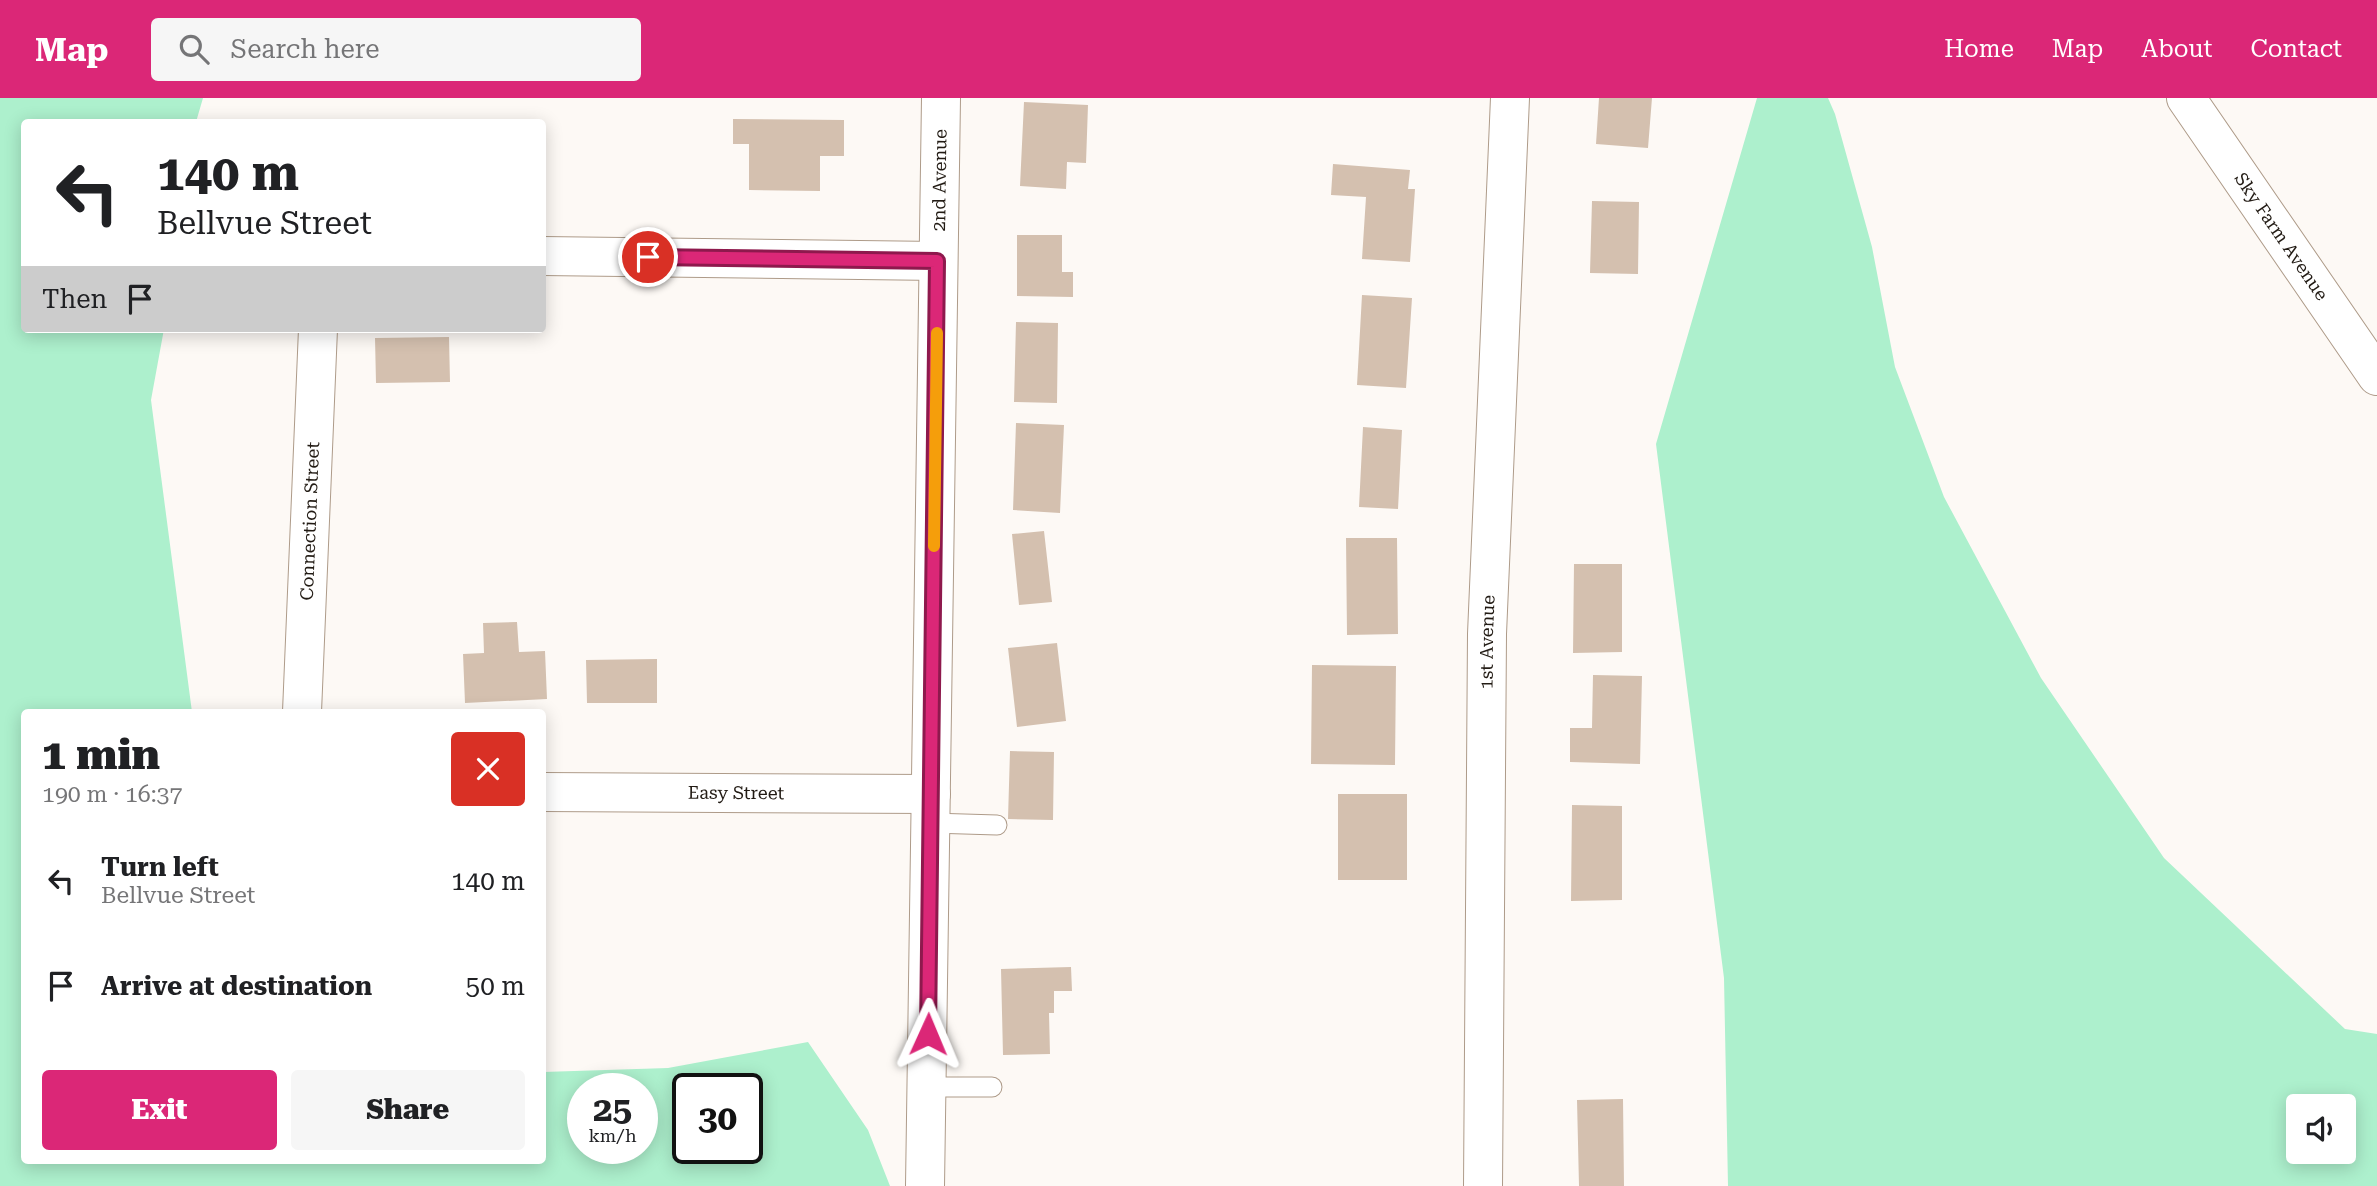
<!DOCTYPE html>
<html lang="en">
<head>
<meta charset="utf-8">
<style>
  :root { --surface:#fff; --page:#f6f6f6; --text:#202124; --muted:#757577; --accent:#db2777 }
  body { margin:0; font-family:"Roboto Serif",serif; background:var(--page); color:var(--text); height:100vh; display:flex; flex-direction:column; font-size:26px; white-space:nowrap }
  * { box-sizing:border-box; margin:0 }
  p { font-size:23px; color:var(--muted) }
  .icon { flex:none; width:38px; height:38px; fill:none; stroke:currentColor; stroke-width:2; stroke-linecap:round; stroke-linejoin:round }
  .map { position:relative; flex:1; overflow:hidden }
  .side { position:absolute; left:21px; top:611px; width:525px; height:455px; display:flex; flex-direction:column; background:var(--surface); border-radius:7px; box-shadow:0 4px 18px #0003 }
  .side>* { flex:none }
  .banner { position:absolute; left:21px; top:21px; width:525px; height:214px; border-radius:7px; box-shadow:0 4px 18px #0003; background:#fff; color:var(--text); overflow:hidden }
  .tools { position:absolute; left:2286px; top:996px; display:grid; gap:14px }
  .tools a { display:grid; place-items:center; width:70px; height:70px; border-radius:7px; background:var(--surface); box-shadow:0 4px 18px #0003; font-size:35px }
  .speed { position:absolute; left:567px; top:975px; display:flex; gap:14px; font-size:35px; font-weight:700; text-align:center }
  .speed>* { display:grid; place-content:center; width:91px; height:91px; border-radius:50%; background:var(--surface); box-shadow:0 4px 18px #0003; line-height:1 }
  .speed small { font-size:18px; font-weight:400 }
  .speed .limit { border:4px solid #111; border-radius:10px; background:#fff; color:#111 }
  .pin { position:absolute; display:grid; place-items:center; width:60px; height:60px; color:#fff; margin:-30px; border:4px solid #fff; border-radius:50%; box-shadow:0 2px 7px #0007 }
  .me { position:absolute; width:77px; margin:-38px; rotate:1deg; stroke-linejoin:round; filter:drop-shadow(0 0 5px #0008) }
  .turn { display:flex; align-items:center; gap:24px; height:147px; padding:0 21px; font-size:32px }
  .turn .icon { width:91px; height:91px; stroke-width:2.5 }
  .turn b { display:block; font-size:49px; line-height:60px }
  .then { display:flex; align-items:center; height:66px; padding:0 21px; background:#0003; gap:14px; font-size:26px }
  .round { display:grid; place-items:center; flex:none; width:74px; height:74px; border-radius:7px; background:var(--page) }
  .summary { display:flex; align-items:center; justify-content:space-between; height:119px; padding:0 21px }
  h1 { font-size:42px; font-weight:800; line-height:52px }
  .primary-button { display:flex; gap:14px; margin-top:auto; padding:14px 21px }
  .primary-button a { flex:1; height:80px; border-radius:7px; background:var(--accent); color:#fff; font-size:28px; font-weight:800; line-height:80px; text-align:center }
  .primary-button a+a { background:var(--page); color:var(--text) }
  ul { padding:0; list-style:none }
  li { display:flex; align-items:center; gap:21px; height:105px; padding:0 21px }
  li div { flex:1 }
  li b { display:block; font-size:26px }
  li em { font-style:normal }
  header { display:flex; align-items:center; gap:42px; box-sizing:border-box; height:98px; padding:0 35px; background:var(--accent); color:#fff }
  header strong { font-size:33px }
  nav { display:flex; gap:38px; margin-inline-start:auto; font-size:24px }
  .search { width:490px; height:63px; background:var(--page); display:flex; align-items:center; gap:18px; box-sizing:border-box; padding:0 24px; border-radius:7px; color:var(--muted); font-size:26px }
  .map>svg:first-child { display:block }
  .green { fill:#adf0cd; fill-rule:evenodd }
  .building { fill:#d4c0af }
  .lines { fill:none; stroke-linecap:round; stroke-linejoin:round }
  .lane-casing { stroke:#ae9b89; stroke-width:21 }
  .street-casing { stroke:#ae9b89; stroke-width:40 }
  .lane { stroke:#fff; stroke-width:19 }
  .street { stroke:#fff; stroke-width:38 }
  .route-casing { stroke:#8e194d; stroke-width:18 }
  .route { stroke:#db2777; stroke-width:12 }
  .slow { stroke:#f59e0b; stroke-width:12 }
  .labels { text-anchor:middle; stroke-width:5; stroke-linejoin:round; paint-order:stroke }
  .street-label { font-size:18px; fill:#221b14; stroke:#fff }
</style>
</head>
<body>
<header>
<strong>Map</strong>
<div class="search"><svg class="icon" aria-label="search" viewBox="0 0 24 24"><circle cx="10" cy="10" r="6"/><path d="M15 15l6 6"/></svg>Search here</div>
<nav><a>Home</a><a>Map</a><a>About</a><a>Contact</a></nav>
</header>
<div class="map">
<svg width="2377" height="1088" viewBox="0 0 2377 1088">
  <rect width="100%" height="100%" fill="#fdf9f5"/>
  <path class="green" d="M0,0h203l-7,24h-172v207h140l-13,71 41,312h-168v448h518l1,-88 125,-4 140,-26 60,88 22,56h-890zM583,990h59v60h-59zM688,990h59v60h-59z
    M1757,0h71l7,16 37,133 23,120 49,130 97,181 123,180 181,171 32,5v152h-649l-4,-208 -68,-534zM2298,1008h45v46h-45z"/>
  <path class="building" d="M1599,0h53l-4,50 -52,-4z
    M1024,4l64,3 -2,58 -19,-1 -1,27 -46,-3z
    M733,21l111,1v36h-24v35l-71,-1v-46h-16z
    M1333,66l77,6 -2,19h7l-5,73 -48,-3 4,-62 -35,-2z
    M1592,103l47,1 -1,72 -48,-1z
    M1017,137h45v37h11v25l-56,-1z
    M1362,197l50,3 -6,90 -49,-3z
    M1016,224l42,1 -1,80 -43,-1z
    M449,239l1,45 -74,1 -1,-45z
    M1016,325l48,2 -4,88 -47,-3z
    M1363,329l39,3 -4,79 -39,-2z
    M1044,433l8,71 -33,3 -7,-71z
    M1346,440h51l1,96 -51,1z
    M1574,466h48v88l-49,1z
    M517,524l2,30 26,-1 2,48 -82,4 -2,-49 21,-1 -1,-30z
    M1057,545l9,78 -49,6 -9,-79z
    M657,561v44h-70l-1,-43z
    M1312,567l84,1 -1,99 -84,-1z
    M1593,577l49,1 -2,88 -70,-2v-34h22z
    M1010,653l44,1 -1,68 -45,-1z
    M1338,696h69v86h-69z
    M1572,707l50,1v94l-51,1z
    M1071,869l1,24h-18v22h-5l1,41 -47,1 -2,-86z
    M1623,1001l1,87h-45l-2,-86z"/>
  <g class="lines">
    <g class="lane-casing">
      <path id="lane" d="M931,725l66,2
        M927,989h65"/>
    </g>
    <g class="street-casing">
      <g id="street">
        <path id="s1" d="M2186,0l191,278"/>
        <path d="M542,158l396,5"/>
        <path id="s2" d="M302,614l16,-383"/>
        <path id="s3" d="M542,694l389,2"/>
        <path id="s4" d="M925,1088l16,-1088"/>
        <path id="s5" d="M1483,1088l4,-552 23,-536"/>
      </g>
    </g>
    <use href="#lane" class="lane"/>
    <use href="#street" class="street"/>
  </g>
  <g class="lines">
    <g class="route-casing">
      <path id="route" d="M648,159l289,4 -9,773"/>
    </g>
    <use href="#route" class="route"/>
    <path class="slow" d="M934,448l3,-213"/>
  </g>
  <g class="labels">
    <g class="street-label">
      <text dy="6" stroke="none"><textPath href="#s4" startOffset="1006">2nd Avenue</textPath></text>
      <text dy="6" stroke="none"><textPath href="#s1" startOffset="168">Sky Farm Avenue</textPath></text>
      <text dy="6" stroke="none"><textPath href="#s2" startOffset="191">Connection Street</textPath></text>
      <text dy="6" stroke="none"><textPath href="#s5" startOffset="544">1st Avenue</textPath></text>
      <text dy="6" stroke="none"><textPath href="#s3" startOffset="194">Easy Street</textPath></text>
    </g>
  </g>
</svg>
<div class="tools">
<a><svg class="icon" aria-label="sound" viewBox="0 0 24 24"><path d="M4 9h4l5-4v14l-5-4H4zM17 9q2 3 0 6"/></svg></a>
</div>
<div class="speed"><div>25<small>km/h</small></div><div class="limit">30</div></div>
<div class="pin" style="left:648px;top:159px;background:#d93025"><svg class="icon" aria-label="arrive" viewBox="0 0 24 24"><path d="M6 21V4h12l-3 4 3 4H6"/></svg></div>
<svg class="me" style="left:928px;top:936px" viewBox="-20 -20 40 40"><path d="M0-17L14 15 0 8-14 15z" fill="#db2777" stroke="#fff" stroke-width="4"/></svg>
<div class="banner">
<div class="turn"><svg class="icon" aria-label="left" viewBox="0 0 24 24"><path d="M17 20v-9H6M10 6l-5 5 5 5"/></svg><div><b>140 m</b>Bellvue Street</div></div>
<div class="then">Then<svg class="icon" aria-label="arrive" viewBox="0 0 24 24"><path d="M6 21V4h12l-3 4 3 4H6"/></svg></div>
</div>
<section class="side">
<div class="summary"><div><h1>1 min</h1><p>190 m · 16:37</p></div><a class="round" style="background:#d93025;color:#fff"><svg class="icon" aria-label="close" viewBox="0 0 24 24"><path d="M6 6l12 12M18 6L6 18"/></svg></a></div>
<ul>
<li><svg class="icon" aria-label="left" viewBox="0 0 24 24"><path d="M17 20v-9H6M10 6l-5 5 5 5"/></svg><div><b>Turn left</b><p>Bellvue Street</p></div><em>140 m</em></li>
<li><svg class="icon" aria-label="arrive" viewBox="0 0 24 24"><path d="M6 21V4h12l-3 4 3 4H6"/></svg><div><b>Arrive at destination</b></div><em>50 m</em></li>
</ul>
<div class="primary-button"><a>Exit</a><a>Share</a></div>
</section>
</div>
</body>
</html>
